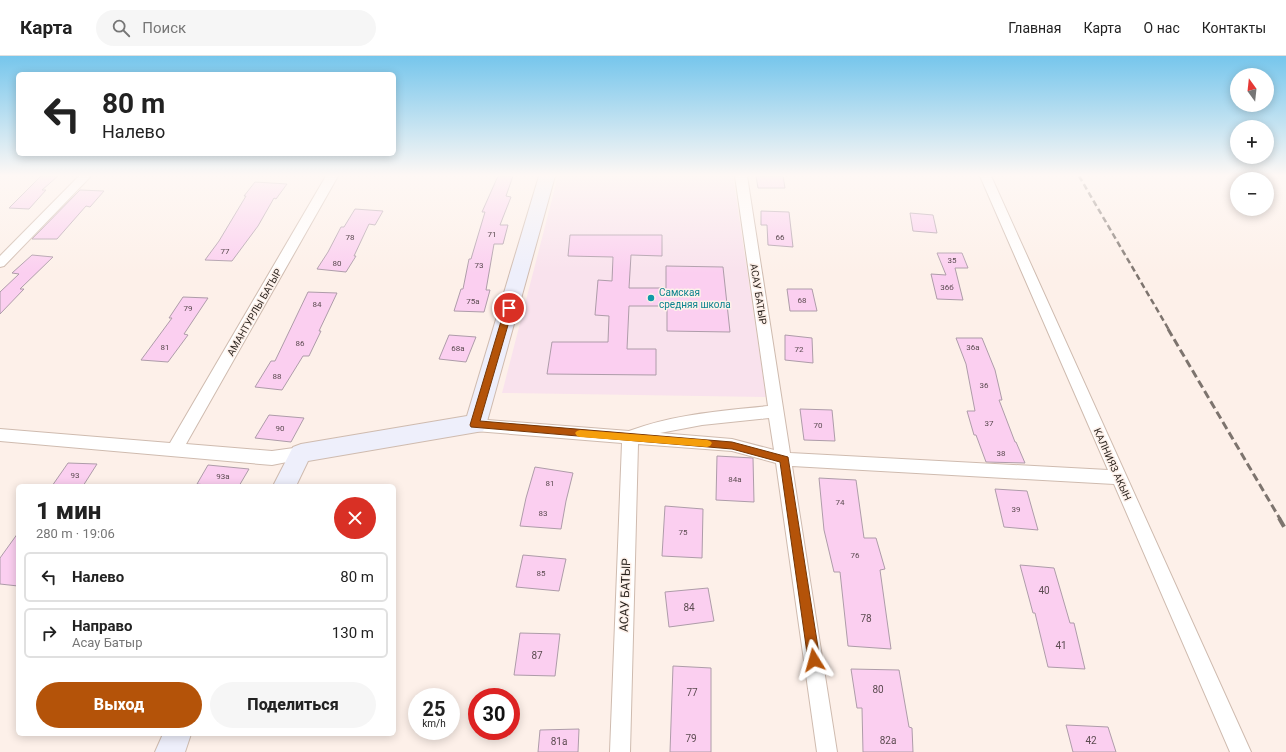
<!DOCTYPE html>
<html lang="ru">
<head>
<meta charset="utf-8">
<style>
  :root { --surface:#fff; --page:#f6f6f6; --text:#222; --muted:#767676; --line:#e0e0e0; --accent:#b45309 }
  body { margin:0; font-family:Roboto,sans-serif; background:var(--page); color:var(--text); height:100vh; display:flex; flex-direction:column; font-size:15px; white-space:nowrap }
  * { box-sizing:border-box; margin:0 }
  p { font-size:13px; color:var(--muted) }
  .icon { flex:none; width:22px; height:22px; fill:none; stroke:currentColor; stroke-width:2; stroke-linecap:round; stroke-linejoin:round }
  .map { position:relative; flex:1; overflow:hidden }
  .drawer { position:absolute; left:16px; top:428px; width:380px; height:252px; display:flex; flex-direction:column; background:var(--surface); border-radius:6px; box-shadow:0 2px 10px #0003 }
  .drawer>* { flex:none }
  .top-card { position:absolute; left:16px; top:16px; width:380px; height:84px; border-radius:6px; box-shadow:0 2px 10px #0003; background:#fff; color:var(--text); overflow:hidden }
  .needle { width:26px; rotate:345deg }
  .controls { position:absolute; left:1230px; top:12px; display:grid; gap:8px }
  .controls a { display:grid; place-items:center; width:44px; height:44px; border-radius:50%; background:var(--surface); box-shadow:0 2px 10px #0003; font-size:20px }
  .speed { position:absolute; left:408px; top:632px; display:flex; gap:8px; font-size:20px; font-weight:700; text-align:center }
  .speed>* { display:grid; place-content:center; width:52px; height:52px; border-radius:50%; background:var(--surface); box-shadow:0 2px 10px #0003; line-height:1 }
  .speed small { font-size:10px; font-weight:400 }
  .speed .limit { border:6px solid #d22; background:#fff; color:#111 }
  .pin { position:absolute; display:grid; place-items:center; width:34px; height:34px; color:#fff; margin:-17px; border:2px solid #fff; border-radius:50%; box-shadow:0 1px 4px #0007 }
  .me { position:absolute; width:44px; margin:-22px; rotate:352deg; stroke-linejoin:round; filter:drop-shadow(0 0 3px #0008) }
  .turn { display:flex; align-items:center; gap:14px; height:84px; padding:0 20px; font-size:18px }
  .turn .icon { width:52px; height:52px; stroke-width:2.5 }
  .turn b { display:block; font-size:28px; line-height:34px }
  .round { display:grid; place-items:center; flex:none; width:42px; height:42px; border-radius:21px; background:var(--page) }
  .headline { display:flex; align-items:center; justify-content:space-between; height:68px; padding:0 20px }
  h1 { font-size:24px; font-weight:800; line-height:30px }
  .action { display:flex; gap:8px; margin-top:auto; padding:8px 20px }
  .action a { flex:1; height:46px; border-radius:24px; background:var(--accent); color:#fff; font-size:16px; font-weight:800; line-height:46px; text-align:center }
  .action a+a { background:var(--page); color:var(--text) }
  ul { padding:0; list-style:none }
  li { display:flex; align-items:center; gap:12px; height:50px; margin:0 8px 6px; padding:0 12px; border:2px solid var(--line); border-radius:6px }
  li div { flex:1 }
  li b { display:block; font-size:15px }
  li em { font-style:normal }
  header { display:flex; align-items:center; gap:24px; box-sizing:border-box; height:56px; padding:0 20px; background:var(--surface); border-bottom:1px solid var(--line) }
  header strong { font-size:19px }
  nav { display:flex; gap:22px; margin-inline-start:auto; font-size:14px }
  .search { width:280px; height:36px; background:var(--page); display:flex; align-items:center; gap:10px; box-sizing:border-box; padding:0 14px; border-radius:22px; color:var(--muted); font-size:15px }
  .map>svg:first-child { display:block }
  .education { fill:#f9e2ed }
  .building { fill:#fbcff0; stroke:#ae9ca9 }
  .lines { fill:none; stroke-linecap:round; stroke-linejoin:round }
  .street-casing { stroke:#cfbbaf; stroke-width:2 }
  .secondary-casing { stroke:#cfbbaf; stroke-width:2 }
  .street { fill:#fff; fill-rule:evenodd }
  .secondary { fill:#eeeffb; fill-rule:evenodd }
  .rail-far2 { stroke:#7d746e; stroke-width:2.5; stroke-dasharray:6 3.5; stroke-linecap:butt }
  .rail-far1 { stroke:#7d746e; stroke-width:3; stroke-dasharray:8 4; stroke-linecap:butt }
  .rail { stroke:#7d746e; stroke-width:4; stroke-dasharray:10 5; stroke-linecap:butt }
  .route { fill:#b45309; stroke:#753606 }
  .slow { fill:#f59e0b }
  .culture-dot { fill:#0f9aa8; stroke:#fdf0e9; stroke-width:1.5 }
  .labels { text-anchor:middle; stroke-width:3; stroke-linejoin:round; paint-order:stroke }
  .number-label { font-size:8px; fill:#5b4b50 }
  .culture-label { font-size:10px; fill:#0d838f; stroke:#fdf0e9; text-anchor:start }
  .street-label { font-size:10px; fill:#261f1a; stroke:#fdf0e9 }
  .near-number-label { font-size:10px; fill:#5b4b50 }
  .near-street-label { font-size:12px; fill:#261f1a; stroke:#fdf0e9 }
</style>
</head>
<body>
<header>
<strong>Карта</strong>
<div class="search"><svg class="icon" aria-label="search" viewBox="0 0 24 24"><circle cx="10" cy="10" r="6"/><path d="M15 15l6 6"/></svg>Поиск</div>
<nav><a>Главная</a><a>Карта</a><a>О нас</a><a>Контакты</a></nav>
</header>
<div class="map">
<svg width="1286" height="696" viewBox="0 0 1286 696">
  <rect width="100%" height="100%" fill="#fdf0e9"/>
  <path class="education" d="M558,120h175l33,221 -264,-4z"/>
  <path class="building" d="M41,120h17l-16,14h4l-17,19 -20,-1z
    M498,120h15l-7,20 5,1 -11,28h8l-5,19h-9l-8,46h4l-6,22 -30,-1 7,-22h2l6,-30h2l14,-47h-3z
    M756,120h27l2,12h-27z
    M255,126l32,2 -11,15 -2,-1 -16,28 -26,35 -27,-1 14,-19 27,-45h-2z
    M80,134l24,1 -14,16 -4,-1 -29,33h-25z
    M355,153l28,2 -8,14 -6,-1 -15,32h2l-10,16 -29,-3 11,-17 13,-25h3z
    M761,155l28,1 4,35 -25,-2 -1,-20h-6z
    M910,157l23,2 4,18 -24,-2z
    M570,179h92v21l-31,-1 -2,33h37v-22l57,1 7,65 -63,-1v-25h-38l-2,43h29v26l-109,-1 5,-32h56l1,-26 -14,-1 3,-35 14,1 1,-24 -45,-1z
    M937,197h25l6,15h-13l8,32 -26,-1 -6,-25 15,1z
    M32,199l21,2 -33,32h4l-24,25v-22l19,-18 -7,-1z
    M787,233h25l5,22h-27z
    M308,236l29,1 -18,38h2l-12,25h-6l-21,34 -27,-3 16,-26h4z
    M183,241l25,1 -24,36 4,1 -20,27 -27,-2 31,-42h-3z
    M449,279l27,2 -10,25 -27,-3z
    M785,279l27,3 1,25 -28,-3z
    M956,282h26l13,32 7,30h-3l16,42h1l9,21 -39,-1 -10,-27h-2l-7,-24h8l-9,-47z
    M800,353l32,1 3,31 -31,-1z
    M269,359l35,3 -13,24 -36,-4z
    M717,400l36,2 1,44 -38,-2z
    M68,407l29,1 -14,22h-31z
    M208,409l41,4 -10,17h-34l1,-1 -9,-1z
    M535,411l38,6 -7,28 -5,28 -41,-3 6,-28z
    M819,422l37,2 8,58h12l9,31 -5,1 11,79 -43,-3 -8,-74h-6l-10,-42z
    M995,433l32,2 11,39 -34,-3z
    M665,450l38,3 -1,49 -40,-2z
    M18,477v53l-18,-2v-26z
    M523,499l43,4 -7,32 -43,-4z
    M1020,509l34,3 16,55h4l11,46 -37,-2 -13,-54h-2z
    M708,532l6,33 -45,6 -4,-35z
    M520,577l40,1 -5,42 -41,-1z
    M673,610l38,2v84h-41z
    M851,613l48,1 10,57 3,1 1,24h-50l-1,-44h-5z
    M1066,669l42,2 8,25h-43z
    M579,673l-1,23h-40l2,-22z"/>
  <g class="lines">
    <g class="street-casing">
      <path id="street" d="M79,120h12l-87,90 -4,1v-11z
        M326,120h12l-152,268 86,7 29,-4 6,1 2,5 -2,5 -35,7 -272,-24v-12l170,14z
        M735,120h12l43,277 318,17 -128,-294h11l260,576h-21l-116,-268 -322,-18 45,286h-20l-41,-289 -44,-12 -94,-7 -8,308h-20l12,-309 -147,-12 -5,-2 -3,-4 3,-4 5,-2 154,12c45,-17 92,-20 139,-25zM769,362l5,32 -42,-11 -72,-6 42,-8z"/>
    </g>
    <g class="secondary-casing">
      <path id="secondary" d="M539,120h16l-69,249 -3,6 -175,30 -12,25h-23l20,-39 8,-3 166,-28z
        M163,678h28l-6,18h-30z"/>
    </g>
    <use href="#street" class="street"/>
    <use href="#secondary" class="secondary"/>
    <path class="rail-far2" d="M1079,120l90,154"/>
    <path class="rail-far1" d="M1168,273l112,190"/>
    <path class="rail" d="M1279,462l7,12"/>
  </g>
  <linearGradient id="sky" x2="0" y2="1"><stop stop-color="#76c6ec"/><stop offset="0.55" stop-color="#fef8f5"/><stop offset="1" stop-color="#fef8f5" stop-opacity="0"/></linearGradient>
  <rect width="1286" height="217" fill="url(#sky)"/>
  <path class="route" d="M509,249l4,3 -33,113 252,21 56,15 32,203 -2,4 -4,1 -4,-1 -2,-4 -28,-198 -48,-13 -261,-22 -1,-2 35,-117z"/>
  <path class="slow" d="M580,374l127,10 3,1 2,2 -2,3 -3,1 -127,-10 -3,-1 -2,-3 2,-2z"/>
  <circle class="culture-dot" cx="651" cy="242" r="4"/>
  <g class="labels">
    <g class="number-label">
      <text x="492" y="181">71</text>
      <text x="350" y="184">78</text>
      <text x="780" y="184">66</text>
      <text x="225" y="198">77</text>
      <text x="952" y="207">35</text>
      <text x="337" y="210">80</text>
      <text x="479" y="212">73</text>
      <text x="947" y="234">36б</text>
      <text x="802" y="247">68</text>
      <text x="473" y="248">75а</text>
      <text x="317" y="251">84</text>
      <text x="188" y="255">79</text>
      <text x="300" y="290">86</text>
      <text x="165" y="294">81</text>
      <text x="973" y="294">36а</text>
      <text x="458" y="295">68а</text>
      <text x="799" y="296">72</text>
      <text x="277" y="323">88</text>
      <text x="984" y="332">36</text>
      <text x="989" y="370">37</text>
      <text x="818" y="372">70</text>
      <text x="280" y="375">90</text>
      <text x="1001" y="400">38</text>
      <text x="75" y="422">93</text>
      <text x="223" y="423">93а</text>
      <text x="735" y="426">84а</text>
      <text x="550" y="430">81</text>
      <text x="840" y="449">74</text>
      <text x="1016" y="456">39</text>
      <text x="543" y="460">83</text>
      <text x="683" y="479">75</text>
      <text x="855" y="502">76</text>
      <text x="541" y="520">85</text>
    </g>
    <g class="culture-label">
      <text x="659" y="240">Самская<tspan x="659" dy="12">средняя школа</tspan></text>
    </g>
    <g class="street-label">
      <text transform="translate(759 238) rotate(81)" y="4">АСАУ БАТЫР</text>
      <text transform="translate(254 256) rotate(-60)" y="4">АМАНТУРЛЫ БАТЫР</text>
      <text transform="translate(1113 408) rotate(66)" y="4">КАЛНИЯЗ АКЫН</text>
    </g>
    <g class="near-number-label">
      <text x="1044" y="538">40</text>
      <text x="689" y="555">84</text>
      <text x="866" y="566">78</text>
      <text x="1061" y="593">41</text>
      <text x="537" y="603">87</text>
      <text x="878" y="637">80</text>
      <text x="692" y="640">77</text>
      <text x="691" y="686">79</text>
      <text x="888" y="688">82а</text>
      <text x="1091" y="688">42</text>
      <text x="559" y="689">81а</text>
    </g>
    <g class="near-street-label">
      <text transform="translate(625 539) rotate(-88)" y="4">АСАУ БАТЫР</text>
    </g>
  </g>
</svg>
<div class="controls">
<a><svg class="needle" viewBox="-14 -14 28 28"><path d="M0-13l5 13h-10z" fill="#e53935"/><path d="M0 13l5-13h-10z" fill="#767676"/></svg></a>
<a>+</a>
<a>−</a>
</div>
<div class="speed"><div>25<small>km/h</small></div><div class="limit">30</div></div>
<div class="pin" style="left:509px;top:252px;background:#d93025"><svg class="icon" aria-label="arrive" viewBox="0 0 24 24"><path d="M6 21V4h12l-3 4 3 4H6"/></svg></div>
<svg class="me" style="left:814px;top:604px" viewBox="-20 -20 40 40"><path d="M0-17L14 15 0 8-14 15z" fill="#b45309" stroke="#fff" stroke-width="4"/></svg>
<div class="top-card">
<div class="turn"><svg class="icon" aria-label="left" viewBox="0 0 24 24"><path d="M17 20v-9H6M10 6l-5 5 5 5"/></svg><div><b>80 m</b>Налево</div></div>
</div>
<section class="drawer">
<div class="headline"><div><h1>1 мин</h1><p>280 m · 19:06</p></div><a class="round" style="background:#d93025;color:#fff"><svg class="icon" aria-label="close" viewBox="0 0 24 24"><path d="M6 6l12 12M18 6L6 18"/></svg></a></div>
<ul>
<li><svg class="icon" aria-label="left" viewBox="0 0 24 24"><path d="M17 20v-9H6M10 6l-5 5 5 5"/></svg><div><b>Налево</b></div><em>80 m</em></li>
<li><svg class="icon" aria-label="right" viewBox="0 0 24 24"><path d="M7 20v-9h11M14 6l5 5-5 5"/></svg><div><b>Направо</b><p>Асау Батыр</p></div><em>130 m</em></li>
</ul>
<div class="action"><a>Выход</a><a>Поделиться</a></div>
</section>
</div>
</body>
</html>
